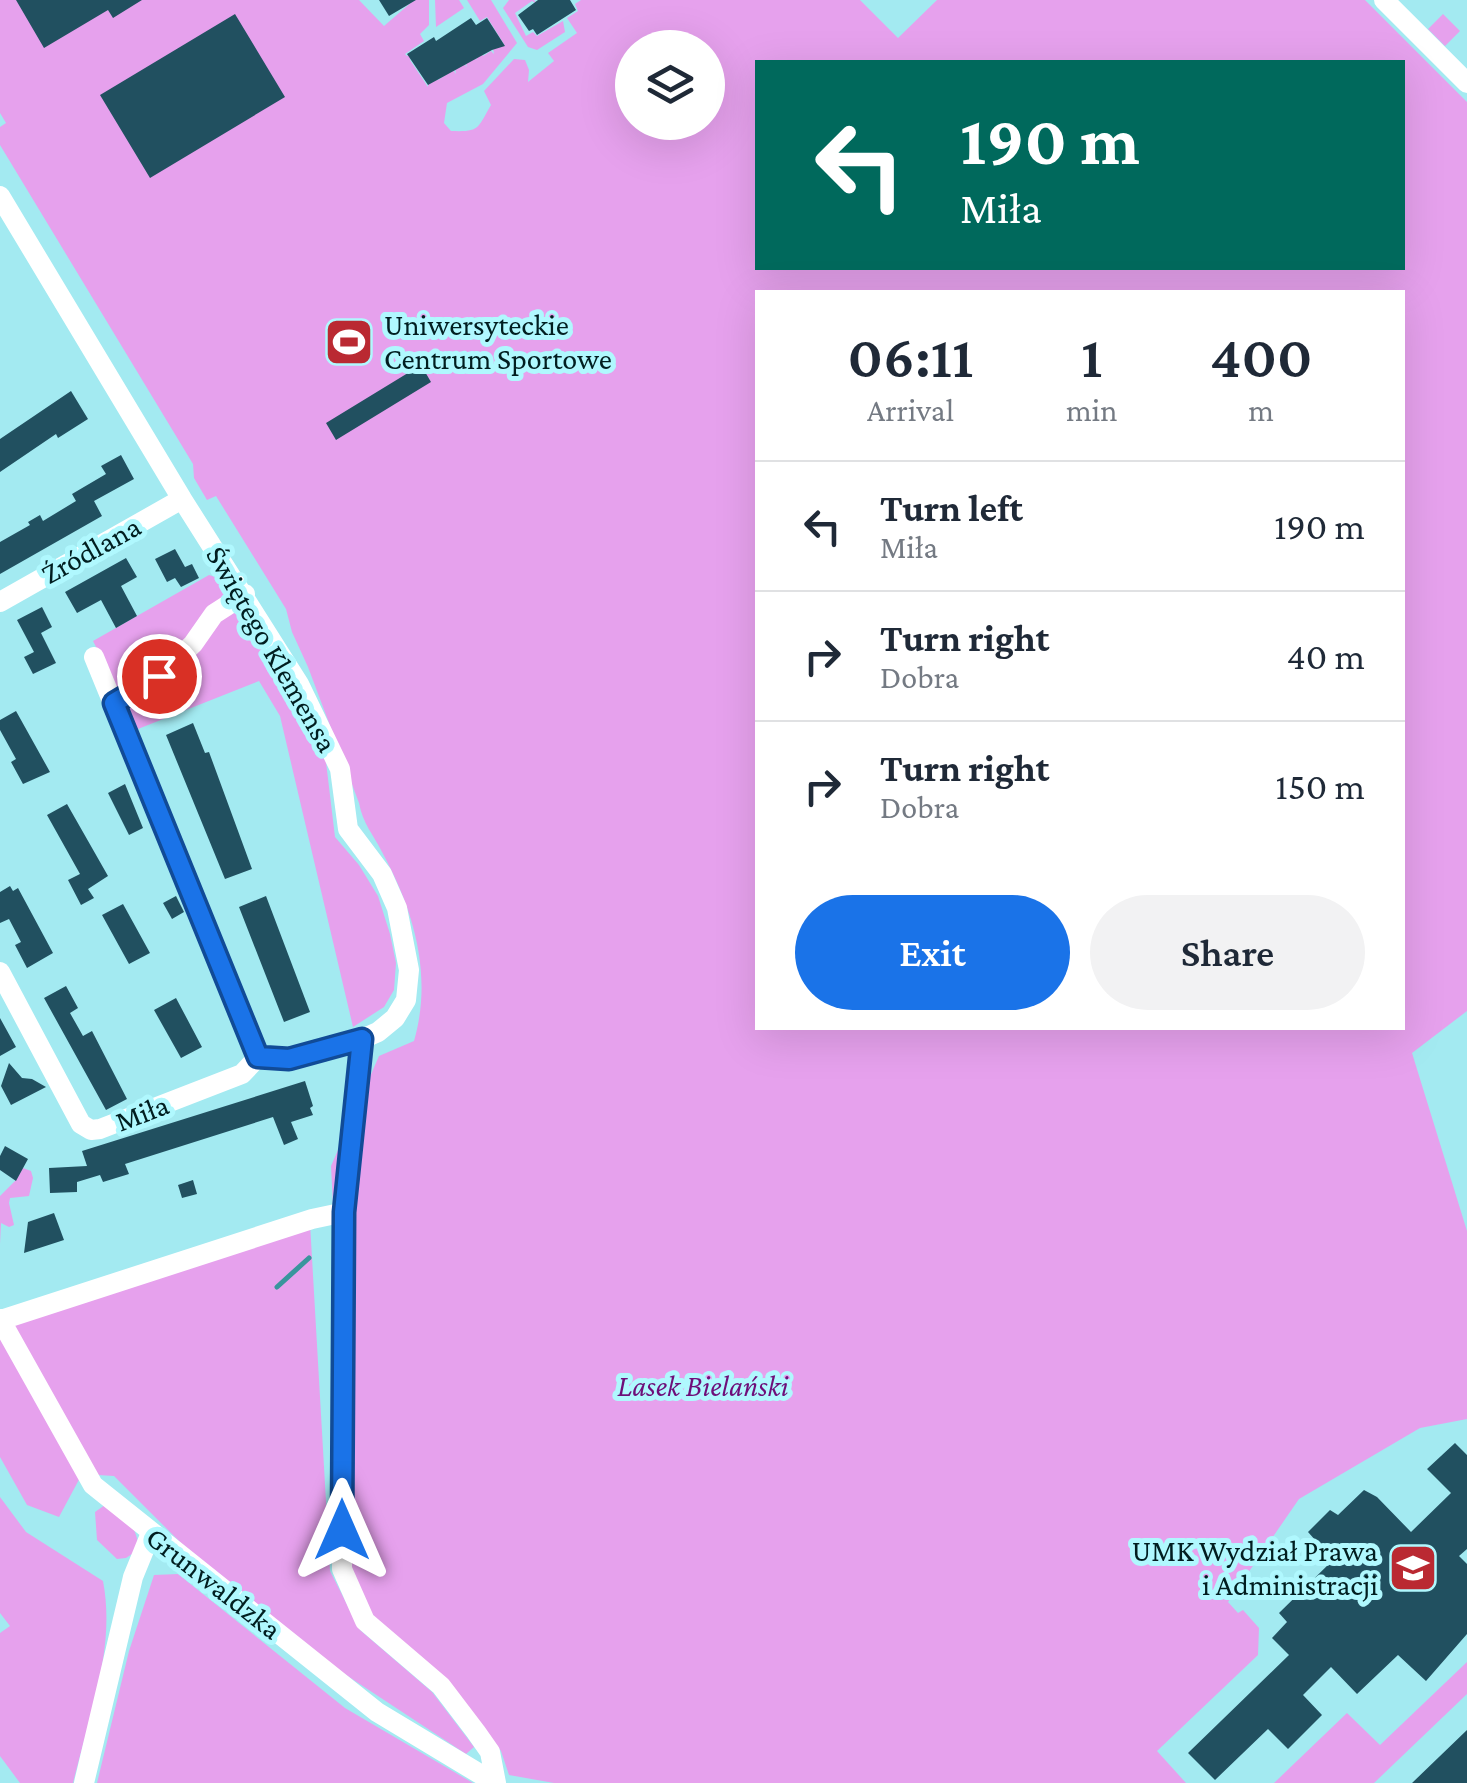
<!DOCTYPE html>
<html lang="en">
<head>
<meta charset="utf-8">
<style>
  :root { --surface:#fff; --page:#f2f2f3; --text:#1f2937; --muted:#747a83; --line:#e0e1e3; --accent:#1a73e8 }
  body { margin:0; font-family:"Crimson Pro",serif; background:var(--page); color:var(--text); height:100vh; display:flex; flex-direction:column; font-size:38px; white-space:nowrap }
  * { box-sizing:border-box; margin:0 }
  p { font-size:32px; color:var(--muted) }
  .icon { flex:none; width:55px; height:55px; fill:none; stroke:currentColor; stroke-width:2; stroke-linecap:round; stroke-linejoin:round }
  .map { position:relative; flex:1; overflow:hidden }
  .details { position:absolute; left:755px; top:290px; width:650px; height:740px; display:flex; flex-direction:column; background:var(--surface); border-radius:0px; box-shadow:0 10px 40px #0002 }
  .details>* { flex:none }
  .banner { position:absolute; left:755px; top:60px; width:650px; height:210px; border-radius:0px; box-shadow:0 10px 40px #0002; background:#00695c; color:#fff; overflow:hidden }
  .buttons { position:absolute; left:615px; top:30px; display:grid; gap:20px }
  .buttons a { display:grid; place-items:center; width:110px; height:110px; border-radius:50%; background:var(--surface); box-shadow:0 10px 40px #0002; font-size:50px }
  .pin { position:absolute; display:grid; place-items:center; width:85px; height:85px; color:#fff; margin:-42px; border:5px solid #fff; border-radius:50%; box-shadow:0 2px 10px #0007 }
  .me { position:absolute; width:110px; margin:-55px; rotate:0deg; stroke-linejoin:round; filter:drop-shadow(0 0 8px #0008) }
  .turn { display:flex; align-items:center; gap:35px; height:210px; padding:0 40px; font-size:45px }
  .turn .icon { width:130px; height:130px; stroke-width:2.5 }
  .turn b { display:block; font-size:70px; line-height:85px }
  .eta { display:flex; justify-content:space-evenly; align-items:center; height:170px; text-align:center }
  .eta b { font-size:60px; font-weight:600; line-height:70px }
  .button { display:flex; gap:20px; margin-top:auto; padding:20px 40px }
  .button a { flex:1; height:115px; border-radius:60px; background:var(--accent); color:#fff; font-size:40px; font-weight:600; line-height:115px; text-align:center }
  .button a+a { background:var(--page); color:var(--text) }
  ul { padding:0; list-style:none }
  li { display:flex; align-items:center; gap:30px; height:130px; padding:0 40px; border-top:2px solid var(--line) }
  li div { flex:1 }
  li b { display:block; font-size:38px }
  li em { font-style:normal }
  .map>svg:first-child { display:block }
  .green { fill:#e6a1ed; fill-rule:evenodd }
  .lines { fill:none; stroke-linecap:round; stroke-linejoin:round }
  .stream { stroke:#39959d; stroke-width:5 }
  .building { fill:#215060 }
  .street { stroke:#fff; stroke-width:20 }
  .route-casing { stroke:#114b97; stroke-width:25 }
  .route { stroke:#1a73e8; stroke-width:18 }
  .labels { text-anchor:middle; stroke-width:10; stroke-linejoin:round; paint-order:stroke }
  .poi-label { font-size:30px; fill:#011e20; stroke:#b0f8fe; text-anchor:start }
  .street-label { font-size:30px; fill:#011e20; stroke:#b0f8fe }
  .park-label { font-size:30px; font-style:italic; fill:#6e0e79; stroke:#b0f8fe }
</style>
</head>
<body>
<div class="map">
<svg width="1467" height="1783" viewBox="0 0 1467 1783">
  <rect width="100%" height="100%" fill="#a3eaf1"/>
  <path class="green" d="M0,0h359l25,26 30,-26h15v25l-9,9 4,7 -19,13 2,2 4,-2 -1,6 18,27v-6l7,-4 3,3 15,-10 3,4 -1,-5 8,-6 4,4 -2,-5 8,-5 4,3 -2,-5 6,-3 2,4 8,-5 3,3 -1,-6 8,-5 4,3 -18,-29 -7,4 -13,-21h24l26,43 -34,41 -36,19 -3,20 7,8c29,1 26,-2 40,-26l-7,-14 30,-32 11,1 4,10 -1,12 26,-21 -6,-8 29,-20 -10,-15 11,-7 -3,-7 6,-4h279l38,38 39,-38h428l102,102v909l-55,42 55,178v188l-47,9 -121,71 -71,103 10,11 5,-3 16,18 -1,27 -101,96 29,32h-632l-45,-8 -8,-24 -54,-71 -76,-64 -20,-49 -20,-401 48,-110 35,-15c19,-66 0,-130 -32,-189 -9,-18 -19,-28 -23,-49l-51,-136 -16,-35 -6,-23 -70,-113 -9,4 -13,-22 -1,-14 -193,-319v-18l6,-4 -6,-10zM632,48h76v74h-76zM758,62h644v206h-644zM758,292h644v736h-644z
    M435,0h24l5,8 -28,19z
    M509,0h25l3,4 -5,-3 -17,12 11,23 7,-4 4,4 26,-15 2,11 -28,18 -9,-3 -25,-39z
    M1443,14l17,17 -15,15 -17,-17z
    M209,575l16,5 62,105 39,77 9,75 24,28 19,31 12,38 6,29 -2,27 -10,17 -31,20 -73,-311 -21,-35 -121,48 -45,-88z
    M23,1168l8,3 2,7 -4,18 -19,2 -1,5 5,22 -5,2 -8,-4 -1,21v-48l16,-16z
    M310,1223l20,348 30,59 72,62 42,55 -8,7 -126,-83 -159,-128 -67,-67 -32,-2 -23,43 -32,-12 -27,-48v-141z
    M0,1497l26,35 77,49c13,67 -14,137 -30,202h-53l-20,-27v-123l10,-7 -10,-13z
    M109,1502c15,15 30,25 29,48l-12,8 -9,1 -20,-19 -2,-28z
    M178,1574l167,134 128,75h-376l32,-132 25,-76z
    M1467,1662v32l-93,89h-100l73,-70 33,32z"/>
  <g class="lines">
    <path class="stream" d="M277,1287l32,-29"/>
  </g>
  <path class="building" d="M16,0h126l-29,18 -5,-8 -64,38z
    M379,0h37l-27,16z
    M538,0h32l6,10 -39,25 -4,-6 -4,2 -11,-16z
    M235,14l50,83 -135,81 -50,-83z
    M471,18l5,7 11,-7 18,28 -13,4 -64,35 -21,-31 27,-17 2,4z
    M421,365l10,17 -95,58 -10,-17z
    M71,391l17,28 -30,19 -2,-4 -56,38v-33z
    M121,455l13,24 -40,22 8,15 -102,58v-32l30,-17 -2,-3 12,-7 3,6 33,-20 -4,-7 34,-20 -5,-8z
    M175,549l10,18 7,-3 7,14 -18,9 -6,-9 -8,4 -12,-23z
    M126,558l11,19 -16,9 16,30 -21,12 -15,-28 -24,13 -12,-21z
    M42,607l10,20 -11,6 15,30 -23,11 -9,-17 10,-5 -17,-32z
    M16,711l34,61 -27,12 -12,-22 5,-3 -16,-29v-10z
    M193,723l12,30 4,-1 43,117 -27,10 -59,-144z
    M125,784l18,44 -14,7 -21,-42z
    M67,804l41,72 -20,13 6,9 -13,7 -13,-25 12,-6 -33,-59z
    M10,886l3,5 5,-3 35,65 -26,15 -12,-23 6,-3 -12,-23 -9,4v-31z
    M176,896l8,16 -12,7 -9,-16z
    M266,896l44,116 -26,10 -45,-115z
    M123,904l27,49 -21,11 -27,-49z
    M66,986l12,22 -8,5 13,23 9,-5 35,68 -21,11 -62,-112z
    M176,998l26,49 -21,11 -27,-48z
    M0,1018l16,29 -16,9z
    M9,1063l13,15 10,1 14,8 -35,18 -10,-19z
    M305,1081l8,25 -3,2 3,7 -22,7 7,17 -14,6 -11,-28 -148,47 4,10 -26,8 -3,-7 -23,7v10l-27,1 -1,-25 38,-2 -5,-15z
    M5,1146l23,13 -12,22 -16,-11v-14z
    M193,1180l4,14 -15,4 -4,-13z
    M54,1213l10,27 -40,13 4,-31z
    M1455,1443l12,12v94l-8,7 8,8v70l-41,47 -28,-26 -41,39 -26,-27 -28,28 19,20 -34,34 -20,-20 -53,51 -27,-27 101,-98 -17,-17 15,-16 -8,-9 54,-53 -25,-28 22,-22 8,5 26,-25 13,7 34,35 40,-39 -24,-24z
    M1467,1730v53h-55z"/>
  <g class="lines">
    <path class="street" d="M1384,0l83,83
      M0,196l182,303 117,185 41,85 8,60 34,45 15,34 12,62 -3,30 -11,18 -17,14 -16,7 -73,20 -31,-2
      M0,602l182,-103
      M94,657l164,400
      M114,703l37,-20 42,-39 21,-30 31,-20
      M0,972l81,152 10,6 9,-1 142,-55 16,-17
      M362,1039l-17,173 -3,357 23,52 76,65 35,46 14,20 6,31
      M0,1319l93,166 284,227 118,71
      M1,1320l311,-101 33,-7
      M84,1783l49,-206 18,-44"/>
  </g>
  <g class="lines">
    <g class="route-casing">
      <path id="route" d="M159,676l-45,27 144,354 31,2 73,-20 -18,173 -2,318"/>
    </g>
    <use href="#route" class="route"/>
  </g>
  <defs>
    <g id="stadium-square" transform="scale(2.5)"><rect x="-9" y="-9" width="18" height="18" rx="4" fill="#ba2932" stroke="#b0f8fe"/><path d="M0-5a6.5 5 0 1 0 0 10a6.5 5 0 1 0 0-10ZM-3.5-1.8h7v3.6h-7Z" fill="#fff"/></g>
    <g id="university-square" transform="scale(2.5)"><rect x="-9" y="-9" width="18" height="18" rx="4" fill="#ba2932" stroke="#b0f8fe"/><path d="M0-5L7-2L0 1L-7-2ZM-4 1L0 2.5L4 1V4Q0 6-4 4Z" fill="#fff"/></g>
  </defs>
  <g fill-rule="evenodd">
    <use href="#stadium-square" x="349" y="342"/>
    <use href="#university-square" x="1413" y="1568"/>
  </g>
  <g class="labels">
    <g class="poi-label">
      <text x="384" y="335">Uniwersyteckie<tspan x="384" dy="34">Centrum Sportowe</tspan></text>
      <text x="1378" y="1561" text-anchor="end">UMK Wydział Prawa<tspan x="1378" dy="34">i Administracji</tspan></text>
    </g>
    <g class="street-label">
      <text transform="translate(91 550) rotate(-29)" y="10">Źródlana</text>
      <text transform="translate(272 649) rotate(60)" y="10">Świętego Klemensa</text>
      <text transform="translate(142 1113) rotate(-21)" y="10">Miła</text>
      <text transform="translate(214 1583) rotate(38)" y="10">Grunwaldzka</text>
    </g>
    <g class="park-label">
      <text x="703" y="1396">Lasek Bielański</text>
    </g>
  </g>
</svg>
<div class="buttons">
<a><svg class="icon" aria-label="layers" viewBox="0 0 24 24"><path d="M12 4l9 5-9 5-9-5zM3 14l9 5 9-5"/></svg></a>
</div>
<div class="pin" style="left:159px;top:676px;background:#d93025"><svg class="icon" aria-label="arrive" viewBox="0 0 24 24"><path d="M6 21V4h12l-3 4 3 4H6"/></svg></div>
<svg class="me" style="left:342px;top:1530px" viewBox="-20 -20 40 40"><path d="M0-17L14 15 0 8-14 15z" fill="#1a73e8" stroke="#fff" stroke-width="4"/></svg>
<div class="banner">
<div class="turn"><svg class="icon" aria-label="left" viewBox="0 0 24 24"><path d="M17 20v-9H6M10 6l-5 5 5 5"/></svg><div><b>190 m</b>Miła</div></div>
</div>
<section class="details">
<div class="eta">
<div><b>06:11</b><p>Arrival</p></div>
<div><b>1</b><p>min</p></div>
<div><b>400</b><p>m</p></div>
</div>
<ul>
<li><svg class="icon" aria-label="left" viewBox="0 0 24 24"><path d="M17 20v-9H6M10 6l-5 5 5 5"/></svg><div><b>Turn left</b><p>Miła</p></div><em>190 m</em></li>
<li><svg class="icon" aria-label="right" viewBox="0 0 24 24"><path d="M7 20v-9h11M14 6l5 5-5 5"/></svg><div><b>Turn right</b><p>Dobra</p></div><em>40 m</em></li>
<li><svg class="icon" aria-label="right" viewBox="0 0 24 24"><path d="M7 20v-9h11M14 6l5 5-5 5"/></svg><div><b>Turn right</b><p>Dobra</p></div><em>150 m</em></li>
</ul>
<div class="button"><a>Exit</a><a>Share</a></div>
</section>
</div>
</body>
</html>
